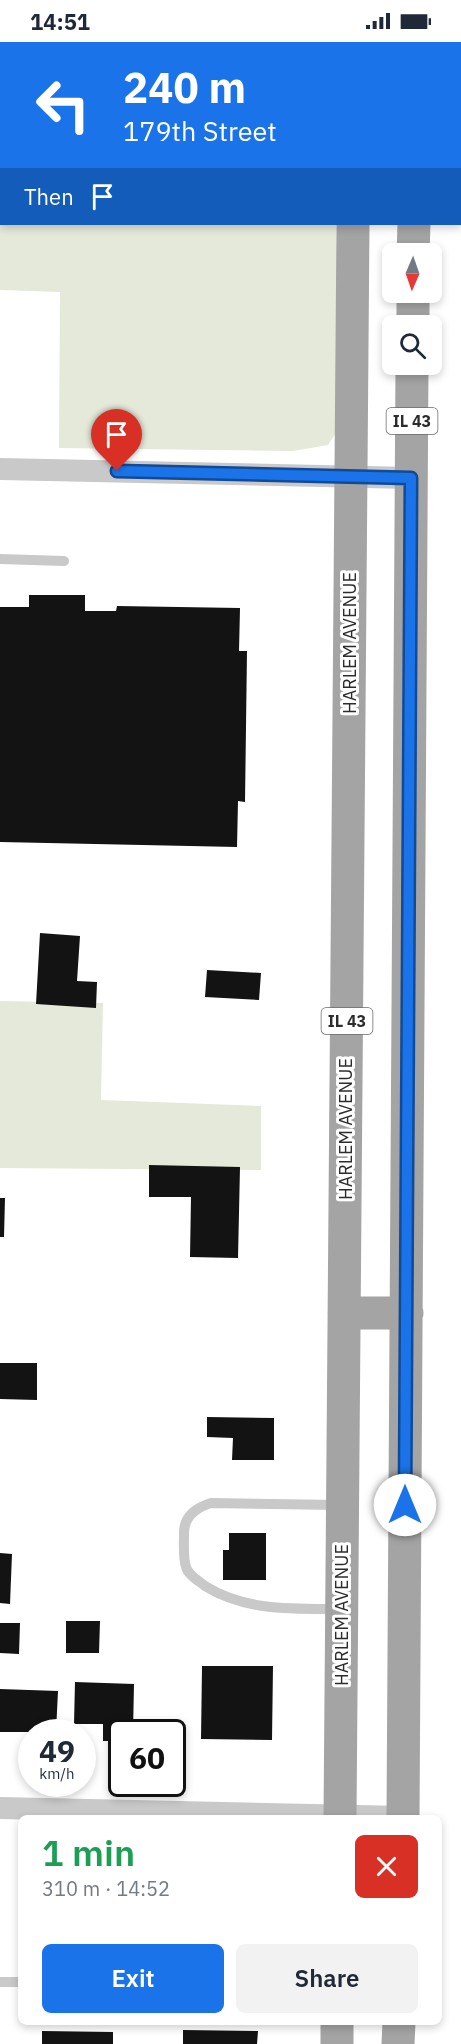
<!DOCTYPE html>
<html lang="en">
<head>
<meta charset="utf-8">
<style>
  :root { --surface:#fff; --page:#f2f2f3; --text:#1f2937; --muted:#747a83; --accent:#1a73e8 }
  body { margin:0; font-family:"IBM Plex Sans",sans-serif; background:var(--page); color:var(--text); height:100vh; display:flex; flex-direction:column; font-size:22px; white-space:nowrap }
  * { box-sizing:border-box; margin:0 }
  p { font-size:20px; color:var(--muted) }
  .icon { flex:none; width:33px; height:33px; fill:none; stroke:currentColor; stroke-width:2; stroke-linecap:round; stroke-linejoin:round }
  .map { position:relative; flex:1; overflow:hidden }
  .panel { position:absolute; left:18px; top:1773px; width:424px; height:210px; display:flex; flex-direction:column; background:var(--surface); border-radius:9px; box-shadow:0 3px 9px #0003 }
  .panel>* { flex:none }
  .top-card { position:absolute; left:0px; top:0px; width:462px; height:183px; box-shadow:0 3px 9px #0003; background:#1a73e8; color:#fff; overflow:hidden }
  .needle { width:39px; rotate:182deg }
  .tools { position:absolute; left:382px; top:201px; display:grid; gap:12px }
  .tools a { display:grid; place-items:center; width:60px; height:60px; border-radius:9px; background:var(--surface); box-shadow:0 3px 9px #0003; font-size:30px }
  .speed { position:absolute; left:18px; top:1677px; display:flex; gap:12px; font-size:30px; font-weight:700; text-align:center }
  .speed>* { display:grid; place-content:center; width:78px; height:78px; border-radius:50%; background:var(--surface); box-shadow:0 3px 9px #0003; line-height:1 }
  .speed small { font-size:15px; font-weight:400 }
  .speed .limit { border:3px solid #111; border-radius:9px; background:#fff; color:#111 }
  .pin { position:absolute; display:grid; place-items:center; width:51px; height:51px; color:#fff; margin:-62px -26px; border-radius:50% 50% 50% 0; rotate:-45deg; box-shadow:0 0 6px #0007 }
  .pin .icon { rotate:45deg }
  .me { position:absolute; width:66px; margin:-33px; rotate:0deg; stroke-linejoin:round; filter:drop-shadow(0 0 4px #0008) }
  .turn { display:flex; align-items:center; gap:21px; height:126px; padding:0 24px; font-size:27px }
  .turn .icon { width:78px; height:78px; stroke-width:2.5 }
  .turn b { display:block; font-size:42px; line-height:51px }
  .then { display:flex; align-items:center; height:57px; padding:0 24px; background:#0003; gap:12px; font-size:22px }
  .round { display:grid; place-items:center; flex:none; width:63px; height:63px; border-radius:9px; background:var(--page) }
  .head { display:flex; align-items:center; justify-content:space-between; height:102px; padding:0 24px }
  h1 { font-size:36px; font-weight:600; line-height:45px; color:#1e9e55 }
  .button { display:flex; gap:12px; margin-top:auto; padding:12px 24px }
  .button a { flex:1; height:69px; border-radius:9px; background:var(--accent); color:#fff; font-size:24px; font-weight:600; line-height:69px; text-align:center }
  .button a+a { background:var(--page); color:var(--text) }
  .status { display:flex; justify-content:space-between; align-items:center; height:42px; padding:0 30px; background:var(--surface); direction:ltr }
  .status svg { height:16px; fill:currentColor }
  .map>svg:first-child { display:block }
  .green { fill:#e4e9d9 }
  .building { fill:#131313 }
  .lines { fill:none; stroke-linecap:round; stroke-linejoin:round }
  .service { stroke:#c9c9c9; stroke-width:10 }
  .minor { stroke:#c9c9c9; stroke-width:22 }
  .primary { stroke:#a4a4a4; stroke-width:33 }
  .route-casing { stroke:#114b97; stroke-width:15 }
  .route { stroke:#1a73e8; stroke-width:10 }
  .labels { text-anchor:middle; stroke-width:6; stroke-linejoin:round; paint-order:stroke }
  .shield { fill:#fff; stroke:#6b6b6b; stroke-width:1.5 }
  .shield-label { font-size:16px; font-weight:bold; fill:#2c2c2c }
  .street-label { font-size:18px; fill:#2c2c2c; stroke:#fff }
</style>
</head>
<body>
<div class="status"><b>14:51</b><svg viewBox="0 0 49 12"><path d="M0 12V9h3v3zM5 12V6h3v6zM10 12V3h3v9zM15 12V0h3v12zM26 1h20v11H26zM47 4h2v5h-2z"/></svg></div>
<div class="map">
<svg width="461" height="2002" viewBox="0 0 461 2002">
  <rect width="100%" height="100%" fill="#fff"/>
  <path class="green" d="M0,110l2,72h334l4,203 -12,18 -35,6 -234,-3 1,-156 -60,-2z
    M0,959l103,2 -2,97 160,6v64l-261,-2z"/>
  <path class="building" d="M29,553h56v16h31l1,-5 123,2 -1,43h8l-2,151 -7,-1 -1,46 -237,-5v-235h29z
    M40,891l40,3 -3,45 20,1 -1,26 -60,-4z
    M207,928l54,3 -2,27 -54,-3z
    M149,1123l91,2 -2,91 -48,-1 1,-60h-42z
    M0,1156h5l-1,39h-4z
    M0,1321h37v37l-37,-1z
    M207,1375l67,1v42h-42l1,-22 -26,-1z
    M229,1491h37v47h-43v-30h6z
    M0,1511l12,1 -2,50 -10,-1z
    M66,1579h34l-1,32h-33z
    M0,1581h20l-1,31 -19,-1z
    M202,1624h71l-1,74 -71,-1z
    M75,1640l59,2 -1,48h-11v9h-19v-17h-29z
    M0,1647l58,2 -2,41h-56z
    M183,1988l75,1 -1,13h-74z
    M42,1989l71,1v12h-71z"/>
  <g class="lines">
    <path class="service" d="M0,9h2
      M0,517l64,2
      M338,1463l-127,-2c-16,5 -28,14 -27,32 0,9 -1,23 2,32 2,8 13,14 19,19 40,25 88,23 134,23
      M0,1940h21"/>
    <path class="minor" d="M0,427l411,9
      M0,1766l403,9"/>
    <path class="primary" d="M354,2v-2
      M415,2v-2
      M413,212l1,-30
      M413,284v-34
      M344,1271h63
      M340,1776l13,-1594
      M403,1776l9,-1454
      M337,2002v-22
      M398,2002l1,-22"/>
  </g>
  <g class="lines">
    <g class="route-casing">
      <path id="route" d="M117,429l294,7 -6,1027"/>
    </g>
    <use href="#route" class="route"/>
  </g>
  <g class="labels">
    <g class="shield">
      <rect x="386.5" y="366" width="51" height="26" rx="4.5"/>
      <rect x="321.5" y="966" width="51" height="26" rx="4.5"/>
    </g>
    <g class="shield-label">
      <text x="412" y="385">IL 43</text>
      <text x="347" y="985">IL 43</text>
    </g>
    <g class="street-label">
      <text transform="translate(350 601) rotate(-90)" y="6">HARLEM AVENUE</text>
      <text transform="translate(346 1087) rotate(-90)" y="6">HARLEM AVENUE</text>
      <text transform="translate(342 1573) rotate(-90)" y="6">HARLEM AVENUE</text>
    </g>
  </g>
</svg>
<div class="tools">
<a><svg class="needle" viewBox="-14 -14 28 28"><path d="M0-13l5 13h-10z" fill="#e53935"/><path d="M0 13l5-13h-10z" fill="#747a83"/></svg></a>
<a><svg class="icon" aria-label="search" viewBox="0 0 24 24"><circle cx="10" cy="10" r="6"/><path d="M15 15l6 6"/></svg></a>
</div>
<div class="speed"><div>49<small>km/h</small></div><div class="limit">60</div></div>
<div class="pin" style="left:117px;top:429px;background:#d93025"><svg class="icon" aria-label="arrive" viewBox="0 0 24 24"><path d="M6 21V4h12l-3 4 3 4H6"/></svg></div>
<svg class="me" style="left:405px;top:1463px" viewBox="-20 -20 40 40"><circle r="19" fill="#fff"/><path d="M0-13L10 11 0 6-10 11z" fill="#1a73e8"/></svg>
<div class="top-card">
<div class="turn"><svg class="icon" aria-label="left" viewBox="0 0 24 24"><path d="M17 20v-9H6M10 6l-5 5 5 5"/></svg><div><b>240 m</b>179th Street</div></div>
<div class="then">Then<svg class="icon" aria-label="arrive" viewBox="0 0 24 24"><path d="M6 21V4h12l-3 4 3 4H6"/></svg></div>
</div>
<section class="panel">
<div class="head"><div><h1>1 min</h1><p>310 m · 14:52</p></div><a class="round" style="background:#d93025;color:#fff"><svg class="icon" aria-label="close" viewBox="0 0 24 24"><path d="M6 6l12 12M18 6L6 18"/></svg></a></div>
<div class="button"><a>Exit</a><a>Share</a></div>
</section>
</div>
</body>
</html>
